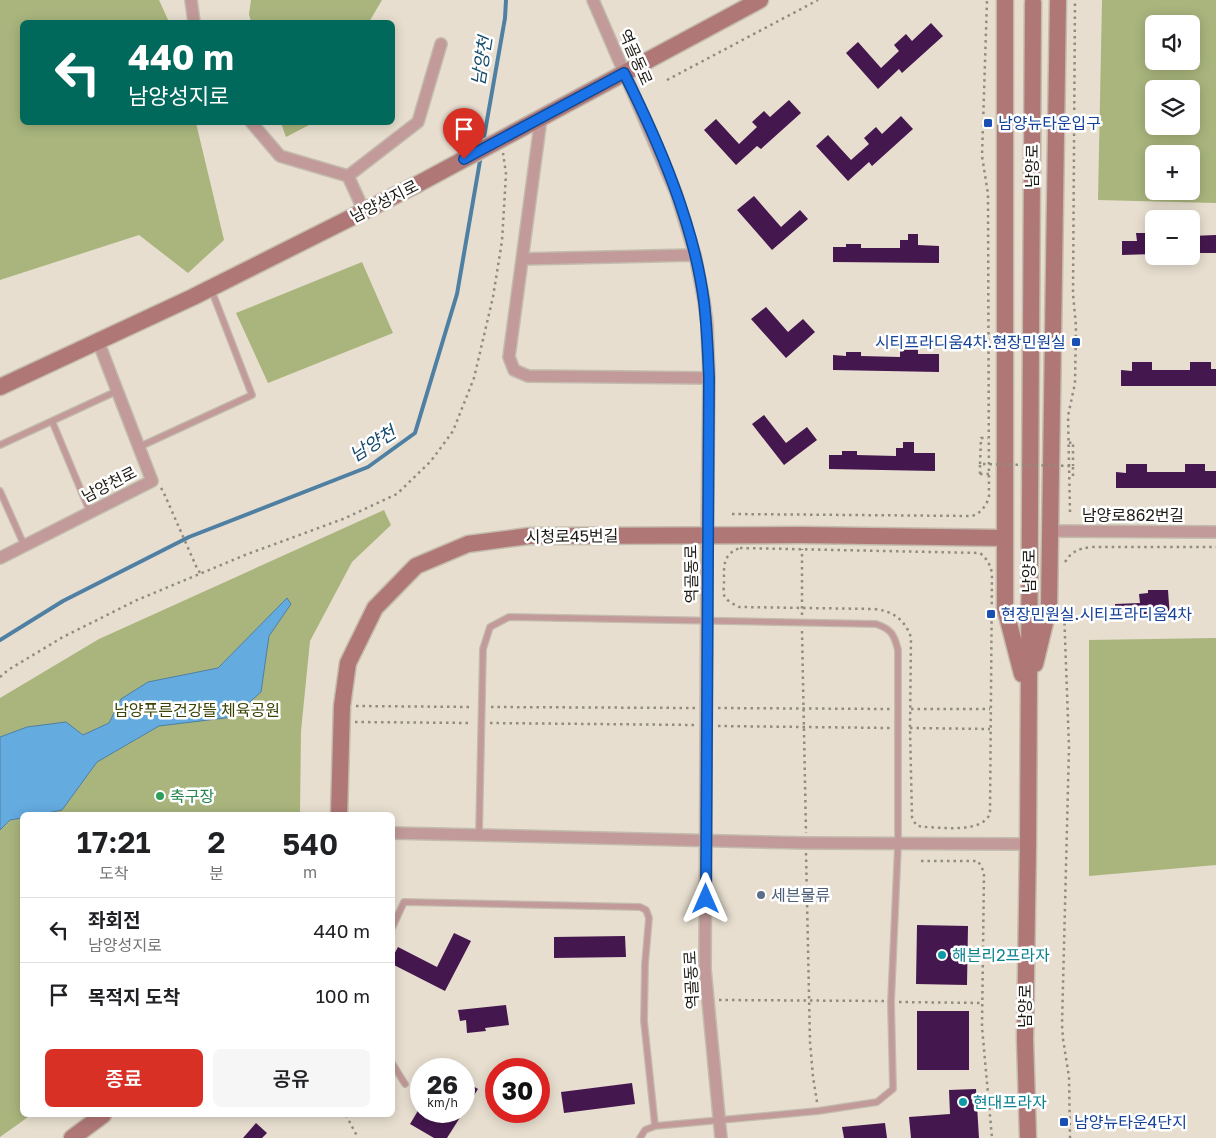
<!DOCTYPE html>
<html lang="ko">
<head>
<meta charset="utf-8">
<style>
  :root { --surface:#fff; --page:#f6f6f6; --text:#202124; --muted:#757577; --line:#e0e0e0; --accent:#d93025 }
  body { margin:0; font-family:"Golos Text","Noto Sans KR",sans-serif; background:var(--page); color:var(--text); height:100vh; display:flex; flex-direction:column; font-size:19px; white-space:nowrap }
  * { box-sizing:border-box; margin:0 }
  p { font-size:16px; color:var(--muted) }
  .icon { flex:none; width:28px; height:28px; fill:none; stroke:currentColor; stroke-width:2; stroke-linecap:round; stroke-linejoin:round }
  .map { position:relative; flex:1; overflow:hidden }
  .panel { position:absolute; left:20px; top:812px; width:375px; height:305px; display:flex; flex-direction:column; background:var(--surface); border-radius:8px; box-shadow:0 2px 12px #0003 }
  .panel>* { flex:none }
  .hud { position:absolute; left:20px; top:20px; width:375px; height:105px; border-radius:8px; box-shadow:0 2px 12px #0003; background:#00695c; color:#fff; overflow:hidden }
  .buttons { position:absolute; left:1145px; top:15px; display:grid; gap:10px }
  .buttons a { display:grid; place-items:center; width:55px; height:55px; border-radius:8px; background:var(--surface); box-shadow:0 2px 12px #0003; font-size:25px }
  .speed { position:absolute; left:410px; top:1058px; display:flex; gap:10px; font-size:25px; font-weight:700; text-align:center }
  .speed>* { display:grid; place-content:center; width:65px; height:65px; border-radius:50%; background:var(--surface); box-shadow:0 2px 12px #0003; line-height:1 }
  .speed small { font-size:12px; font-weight:400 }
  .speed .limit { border:8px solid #d22; background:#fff; color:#111 }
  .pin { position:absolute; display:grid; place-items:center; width:42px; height:42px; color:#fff; margin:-51px -21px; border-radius:50% 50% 50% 0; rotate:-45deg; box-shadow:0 0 5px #0007 }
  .pin .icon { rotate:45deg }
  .me { position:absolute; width:55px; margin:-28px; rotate:0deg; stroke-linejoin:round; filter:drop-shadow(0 0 4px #0008) }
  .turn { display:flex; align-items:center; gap:18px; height:105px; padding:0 25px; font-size:22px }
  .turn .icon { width:65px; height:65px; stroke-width:2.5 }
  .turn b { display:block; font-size:35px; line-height:42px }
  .eta { display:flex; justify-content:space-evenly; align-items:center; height:85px; text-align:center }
  .eta b { font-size:30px; font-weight:600; line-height:35px }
  .primary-button { display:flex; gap:10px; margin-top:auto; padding:10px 25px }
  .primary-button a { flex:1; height:58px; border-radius:8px; background:var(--accent); color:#fff; font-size:20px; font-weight:600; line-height:58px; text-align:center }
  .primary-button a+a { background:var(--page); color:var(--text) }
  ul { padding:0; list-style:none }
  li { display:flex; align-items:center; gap:15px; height:65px; padding:0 25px; border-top:1px solid var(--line) }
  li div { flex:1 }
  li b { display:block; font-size:19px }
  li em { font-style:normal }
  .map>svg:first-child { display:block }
  .green { fill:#a9b57d; fill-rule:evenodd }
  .water { fill:#64abe0; stroke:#4f80a3 }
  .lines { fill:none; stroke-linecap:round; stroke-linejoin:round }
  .stream { stroke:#4f80a3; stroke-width:4 }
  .building { fill:#45174f }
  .lane-casing { stroke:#c3bbad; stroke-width:8 }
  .street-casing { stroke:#c3bbad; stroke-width:14 }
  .secondary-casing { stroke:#c3bbad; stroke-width:19 }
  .path { stroke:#918b80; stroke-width:2.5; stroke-dasharray:2.5 4; stroke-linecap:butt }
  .lane { stroke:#c19a99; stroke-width:5.5 }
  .street { stroke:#c19a99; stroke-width:11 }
  .secondary { stroke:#b07777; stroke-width:16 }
  .path-bridge { stroke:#918b80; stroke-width:2.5; stroke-dasharray:2.5 4; stroke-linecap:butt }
  .route-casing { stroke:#114b97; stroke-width:12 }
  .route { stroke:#1a73e8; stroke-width:9 }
  .transit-dot { fill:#1a4fb4; stroke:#fff; stroke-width:2 }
  .leisure-dot { fill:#2e9e5b; stroke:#fff; stroke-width:2 }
  .service-dot { fill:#5c6f8a; stroke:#fff; stroke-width:2 }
  .culture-dot { fill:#0f9aa8; stroke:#fff; stroke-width:2 }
  .labels { text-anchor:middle; stroke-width:5; stroke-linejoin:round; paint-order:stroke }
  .street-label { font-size:16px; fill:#1d1a14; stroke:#fff }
  .transit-label { font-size:16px; fill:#164399; stroke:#fff; text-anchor:start }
  .park-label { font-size:16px; fill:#3a4303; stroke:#fff }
  .leisure-label { font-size:16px; fill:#27864d; stroke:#fff; text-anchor:start }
  .service-label { font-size:16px; fill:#4e5e75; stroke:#fff; text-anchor:start }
  .culture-label { font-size:16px; fill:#0d838f; stroke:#fff; text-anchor:start }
  .water-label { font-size:18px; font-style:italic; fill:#144a6d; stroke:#fff }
</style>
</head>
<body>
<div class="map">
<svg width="1216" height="1138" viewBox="0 0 1216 1138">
  <rect width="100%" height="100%" fill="#e7decf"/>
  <path class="green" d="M0,0h159l10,22h-147v100l174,1 28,117 -36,33 -49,-38 -139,45z
    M251,0h131l-13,22h-118l-2,-8z
    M1102,0h114v203l-118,-3zM1154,24h37v37h-37zM1154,89h37v37h-37zM1154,154h37v37h-37z
    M281,123v-1l32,1 -27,14z
    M362,262l31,71 -125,50 -32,-70z
    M384,510l7,15 -39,37 -42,79 -9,90 -1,84h-278v300h9l-31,22v-439l99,-59z
    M1216,638v227l-127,11v-236z"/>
  <path class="water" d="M287,598l4,6 -22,32 -8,56 -28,25 -74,9 -62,36 -35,48 -25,5h-15v3l-12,2 -10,10v-93l27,-10 39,-5 17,13 26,-12 12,-24 27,-17 70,-14z"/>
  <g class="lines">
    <path class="stream" d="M483,143l22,-125 1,-18
      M0,640l63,-39 126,-64 179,-70 47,-34 42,-139 24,-139"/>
  </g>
  <path class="building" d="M931,23l12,13 -41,37 -3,-4 -21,20 -32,-36 12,-11 23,26 18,-17 -5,-6 12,-11 6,7z
    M789,100l12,13 -40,36 -4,-3 -21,19 -32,-35 12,-11 23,25 18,-17 -5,-5 12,-11 6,6z
    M901,116l12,13 -41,37 -3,-4 -21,19 -32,-35 12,-11 23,25 18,-16 -5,-6 12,-11 6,7z
    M754,196l27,31 19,-17 8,9 -36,31 -35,-40z
    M1136,233h18v21l-32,1v-14h15z
    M908,234h10v11l21,1v17l-106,-1v-15h13v-3h15v4h39v-8h8z
    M1216,235v18h-25v-17z
    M766,307l22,25 15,-13 12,13 -29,26 -35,-39z
    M908,343h10v11h21v18l-106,-2v-15l13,1v-4h15v4l39,1v-8h8z
    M1132,362h20v8h38v-8h21v7h5v17h-95v-16l11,1z
    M764,415l22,28 21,-16 10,13 -33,25 -32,-41z
    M903,442h11v11h21v18l-106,-2v-14h13v-4h15v4l39,1v-8h7z
    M1126,464h21v8h38v-8h20v7h11v17h-100v-16l10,1z
    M1148,590h20l2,28 -55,2v-16l25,-1 -1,-9 9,-1z
    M917,925l51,1 -1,59 -51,-1z
    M454,933l17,8 -26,50 -53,-27v-6l6,-11 39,20z
    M625,936l1,21 -72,1v-21z
    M506,1005l3,20 -24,3 1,3 -19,2 -1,-13 -6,1 -2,-11z
    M917,1011h52v59h-52z
    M464,1081l14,8 -31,49h-13l-24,-14 9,-15 18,12 6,-10h21z
    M632,1083l3,21 -71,9 -3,-21z
    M976,1089l3,49h-68l-2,-21 41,-3 -1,-24z
    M256,1123l11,10 -5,5h-19z
    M885,1123l2,15h-43l-2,-11z"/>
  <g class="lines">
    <g class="lane-casing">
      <path id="lane" d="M52,421l38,91
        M0,445l117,-54
        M139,447l113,-52 -41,-106
        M0,491l24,54
        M479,835l4,-186 7,-22 19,-10 367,7c15,5 18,10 22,26v195l-7,157 2,87 -16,13 -59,9 -163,15 -10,4 -5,8
        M392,928l12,-26 236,5 6,3 3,8 -4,46 -1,57 11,105
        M392,1063l13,21"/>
    </g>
    <g class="street-casing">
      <path id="street" d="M191,0l3,22
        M593,0l83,193 19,62 9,46 3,23 2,54 -2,157 -2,434 16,169
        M541,118l-32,239 5,13 14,6 181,2
        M251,122l29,34 68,20 16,35
        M348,176l70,-54 23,-78
        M522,259l173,-4
        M1050,531l166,1
        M0,558l152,-77 -54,-140
        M392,833l414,10 222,1"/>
    </g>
    <g class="secondary-casing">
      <path id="secondary" d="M1005,0v608l17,66
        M0,387l193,-90 225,-113 342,-184
        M1035,664l14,-58 9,-606
        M339,815l3,-109 6,-43 27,-55 41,-42 52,-22 61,-8 273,-1 203,3
        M72,1138l31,-23
        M1028,1138l-3,-99 3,-195 5,-841"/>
    </g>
    <path class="path" d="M667,80l151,-80
      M1069,443l4,-1v24
      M980,464l1,-26h7
      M980,474h9
      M161,488l2,3 33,75 4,7
      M1070,512l-2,-96 7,-33 1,-57 -3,-32 2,-294
      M732,514l240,2c9,-3 13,-9 17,-18l-1,-304 -6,-38 5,-156
      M740,548l240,5c7,6 10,11 12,20l-2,241c-10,20 -48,13 -68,13l-6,-2 -4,-8 -2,-89 1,-91c-7,-18 -18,-26 -37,-28l-135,-2c-5,-3 -12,-5 -15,-12 -1,-3 0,-9 0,-12 0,-16 -2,-29 16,-35z
      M1065,562c7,-11 13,-13 26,-15h125
      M1064,610l5,137 -7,278 1,14 6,38 1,61
      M802,615v-66
      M802,631l4,202
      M0,677l8,-7 55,-33 74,-37 108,-45 98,-36 54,-25 34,-33 22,-30 21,-53 19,-81 9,-56 4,-67 -3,-21
      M356,706l117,1
      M491,707l204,1
      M718,708l172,1
      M911,709h79
      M355,722l117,1
      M490,723l205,2
      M718,726l172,2
      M910,728l80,1
      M806,853l4,189 3,35 4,25
      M921,861h57l6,11 -2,155 10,111
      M719,1000l165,1
      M899,1002l84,1
      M346,1115l12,23"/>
    <use href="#lane" class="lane"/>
    <use href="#street" class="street"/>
    <use href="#secondary" class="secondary"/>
    <path class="path-bridge" d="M980,474v-10l93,2v10"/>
  </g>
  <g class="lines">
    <g class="route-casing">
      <path id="route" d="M464,159l160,-86c35,70 70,151 80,229 3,25 4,51 5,76l-3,521"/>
    </g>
    <use href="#route" class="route"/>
  </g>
  <g class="transit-dot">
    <rect x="983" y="118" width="10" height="10" rx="2.5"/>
    <rect x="1071" y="337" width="10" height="10" rx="2.5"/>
    <rect x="986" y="609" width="10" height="10" rx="2.5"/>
    <rect x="1059" y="1117" width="10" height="10" rx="2.5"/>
  </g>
  <circle class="leisure-dot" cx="160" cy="796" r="5"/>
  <circle class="service-dot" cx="761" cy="895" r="5"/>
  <g class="culture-dot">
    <circle cx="942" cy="955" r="5"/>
    <circle cx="963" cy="1102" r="5"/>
  </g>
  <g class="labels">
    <g class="street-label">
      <text transform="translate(636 57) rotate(66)" y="6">역골동로</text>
      <text transform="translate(1032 166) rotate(-90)" y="6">남양로</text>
      <text transform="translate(384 201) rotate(-27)" y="6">남양성지로</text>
      <text transform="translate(109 484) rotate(-27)" y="6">남양천로</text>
      <text x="1133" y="521">남양로862번길</text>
      <text transform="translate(572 536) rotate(-1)" y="6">시청로45번길</text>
      <text transform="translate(1029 571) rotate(-90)" y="6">남양로</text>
      <text transform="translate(691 574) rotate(-91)" y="6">역골동로</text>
      <text transform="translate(691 980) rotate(-93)" y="6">역골동로</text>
      <text transform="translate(1025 1006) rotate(-90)" y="6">남양로</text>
    </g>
    <g class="transit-label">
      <text x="998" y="129">남양뉴타운입구</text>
      <text x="1066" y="348" text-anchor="end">시티프라디움4차.현장민원실</text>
      <text x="1001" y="620">현장민원실.시티프라디움4차</text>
      <text x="1074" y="1128">남양뉴타운4단지</text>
    </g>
    <g class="park-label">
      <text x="197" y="716">남양푸른건강뜰 체육공원</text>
    </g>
    <g class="leisure-label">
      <text x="170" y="802">축구장</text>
    </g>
    <g class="service-label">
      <text x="771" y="901">세븐물류</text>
    </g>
    <g class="culture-label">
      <text x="952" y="961">해븐리2프라자</text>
      <text x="973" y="1108">현대프라자</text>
    </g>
    <g class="water-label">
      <text transform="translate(482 61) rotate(-81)" y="6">남양천</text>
      <text transform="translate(373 444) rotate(-32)" y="6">남양천</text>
    </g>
  </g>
</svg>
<div class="buttons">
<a><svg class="icon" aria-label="sound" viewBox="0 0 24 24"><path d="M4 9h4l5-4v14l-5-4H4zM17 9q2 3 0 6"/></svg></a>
<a><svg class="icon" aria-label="layers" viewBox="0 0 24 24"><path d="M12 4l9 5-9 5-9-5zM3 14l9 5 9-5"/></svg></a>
<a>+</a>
<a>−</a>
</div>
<div class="speed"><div>26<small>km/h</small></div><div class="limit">30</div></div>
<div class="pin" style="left:464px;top:159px;background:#d93025"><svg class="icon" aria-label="arrive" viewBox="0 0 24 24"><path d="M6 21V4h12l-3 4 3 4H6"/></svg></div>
<svg class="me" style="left:706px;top:899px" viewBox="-20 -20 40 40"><path d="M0-17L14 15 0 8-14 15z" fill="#1a73e8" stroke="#fff" stroke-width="4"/></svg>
<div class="hud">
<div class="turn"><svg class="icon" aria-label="left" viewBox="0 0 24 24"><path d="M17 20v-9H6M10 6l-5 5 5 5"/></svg><div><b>440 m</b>남양성지로</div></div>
</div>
<section class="panel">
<div class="eta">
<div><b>17:21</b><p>도착</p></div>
<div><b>2</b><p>분</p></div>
<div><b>540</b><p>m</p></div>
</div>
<ul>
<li><svg class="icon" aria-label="left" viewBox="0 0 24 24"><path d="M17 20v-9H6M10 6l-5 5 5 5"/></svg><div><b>좌회전</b><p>남양성지로</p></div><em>440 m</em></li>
<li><svg class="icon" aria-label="arrive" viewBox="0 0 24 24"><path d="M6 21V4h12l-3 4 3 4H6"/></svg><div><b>목적지 도착</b></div><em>100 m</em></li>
</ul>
<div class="primary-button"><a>종료</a><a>공유</a></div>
</section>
</div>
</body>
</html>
